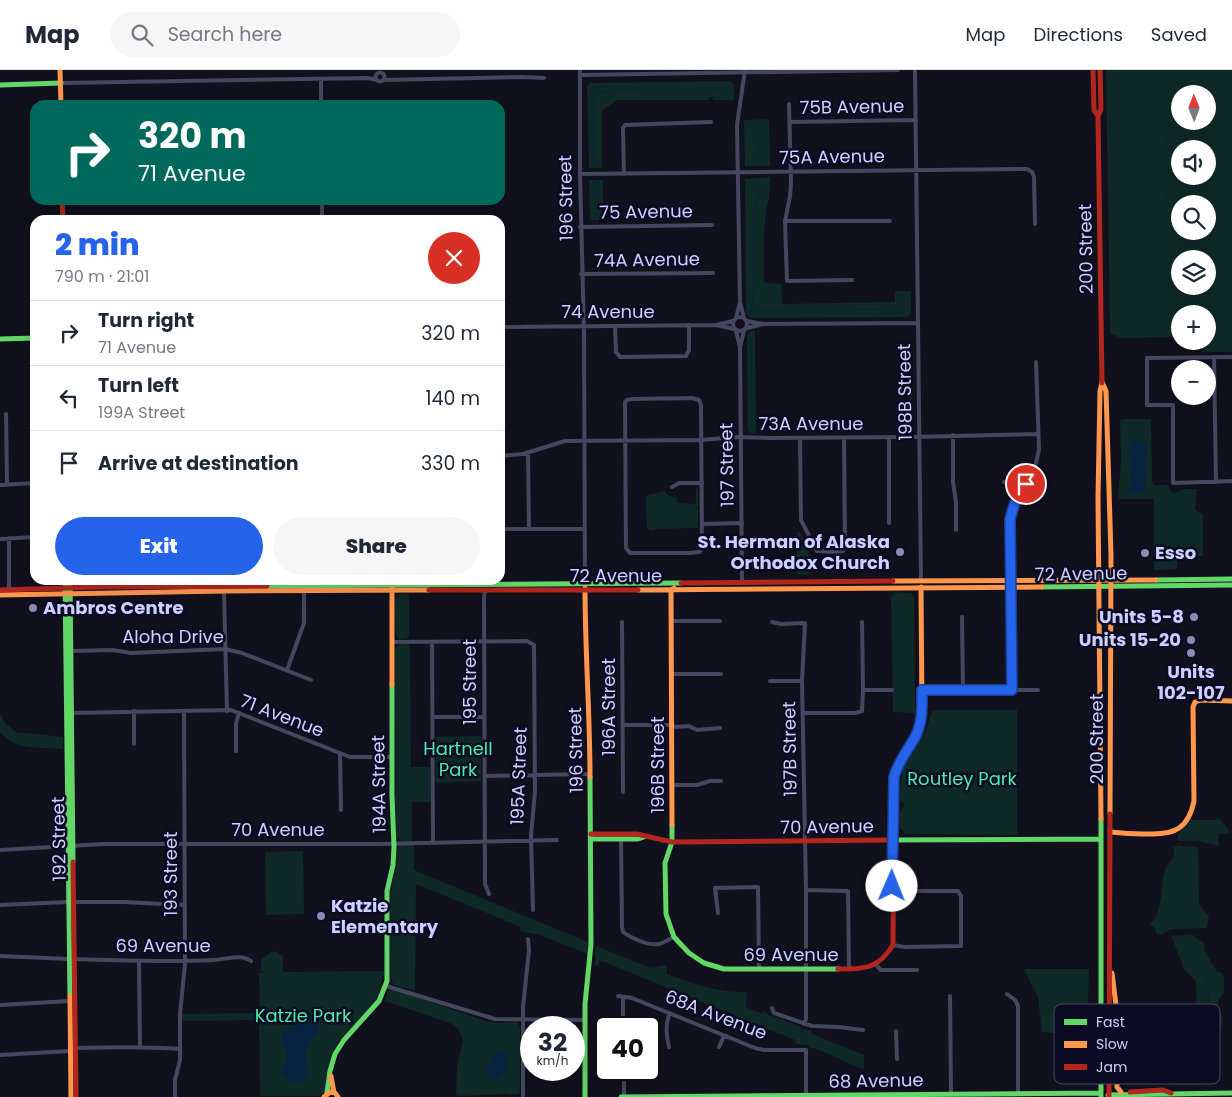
<!DOCTYPE html>
<html lang="en">
<head>
<meta charset="utf-8">
<style>
  :root { --surface:#fff; --page:#f6f6f7; --text:#1f2937; --muted:#747a83; --line:#e0e1e3; --accent:#2563eb }
  body { margin:0; font-family:Poppins,sans-serif; background:var(--page); color:var(--text); height:100vh; display:flex; flex-direction:column; font-size:19px; white-space:nowrap }
  * { box-sizing:border-box; margin:0 }
  p { font-size:16px; color:var(--muted) }
  .icon { flex:none; width:28px; height:28px; fill:none; stroke:currentColor; stroke-width:2; stroke-linecap:round; stroke-linejoin:round }
  .map { position:relative; flex:1; overflow:hidden }
  .panel { position:absolute; left:30px; top:145px; width:475px; height:370px; display:flex; flex-direction:column; background:var(--surface); border-radius:15px; box-shadow:0 5px 20px #0002 }
  .panel>* { flex:none }
  .guide { position:absolute; left:30px; top:30px; width:475px; height:105px; border-radius:15px; box-shadow:0 5px 20px #0002; background:#00695c; color:#fff; overflow:hidden }
  .needle { width:32px; rotate:359deg }
  .buttons { position:absolute; left:1171px; top:15px; display:grid; gap:10px }
  .buttons a { display:grid; place-items:center; width:45px; height:45px; border-radius:50%; background:var(--surface); box-shadow:0 5px 20px #0002; font-size:25px }
  .speed { position:absolute; left:520px; top:946px; display:flex; gap:10px; font-size:25px; font-weight:700; text-align:center }
  .speed>* { display:grid; place-content:center; width:65px; height:65px; border-radius:50%; background:var(--surface); box-shadow:0 5px 20px #0002; line-height:1 }
  .speed small { font-size:12px; font-weight:400 }
  .speed .limit { border:2px solid #111; border-radius:8px; background:#fff; color:#111 }
  .pin { position:absolute; display:grid; place-items:center; width:42px; height:42px; color:#fff; margin:-21px; border:2px solid #fff; border-radius:50%; box-shadow:0 1px 5px #0007 }
  .me { position:absolute; width:55px; margin:-28px; rotate:1deg; stroke-linejoin:round; filter:drop-shadow(0 0 4px #0008) }
  .turn { display:flex; align-items:center; gap:18px; height:105px; padding:0 25px; font-size:22px }
  .turn .icon { width:65px; height:65px; stroke-width:2.5 }
  .turn b { display:block; font-size:35px; line-height:42px }
  .round { display:grid; place-items:center; flex:none; width:52px; height:52px; border-radius:26px; background:var(--page) }
  .head { display:flex; align-items:center; justify-content:space-between; height:85px; padding:0 25px }
  h1 { font-size:30px; font-weight:800; line-height:38px; color:var(--accent) }
  .button { display:flex; gap:10px; margin-top:auto; padding:10px 25px }
  .button a { flex:1; height:58px; border-radius:30px; background:var(--accent); color:#fff; font-size:20px; font-weight:800; line-height:58px; text-align:center }
  .button a+a { background:var(--page); color:var(--text) }
  ul { padding:0; list-style:none }
  li { display:flex; align-items:center; gap:15px; height:65px; padding:0 25px; border-top:1px solid var(--line) }
  li div { flex:1 }
  li b { display:block; font-size:19px }
  li em { font-style:normal }
  header { display:flex; align-items:center; gap:30px; box-sizing:border-box; height:70px; padding:0 25px; background:var(--surface); border-bottom:1px solid var(--line) }
  header strong { font-size:24px }
  nav { display:flex; gap:28px; margin-inline-start:auto; font-size:18px }
  .search { width:350px; height:45px; background:var(--page); display:flex; align-items:center; gap:12px; box-sizing:border-box; padding:0 18px; border-radius:28px; color:var(--muted); font-size:19px }
  .map>svg:first-child { display:block }
  .green { fill:#0e2926; fill-rule:evenodd }
  .water { fill:#062340 }
  .lines { fill:none; stroke-linecap:round; stroke-linejoin:round }
  .stream { stroke:#062340; stroke-width:1 }
  .street { stroke:#44475f; stroke-width:4 }
  .fast { stroke:#63d668; stroke-width:5 }
  .slow { stroke:#ff974d; stroke-width:5 }
  .jam { stroke:#b3261e; stroke-width:5 }
  .route-casing { stroke:#184099; stroke-width:12 }
  .route { stroke:#2563eb; stroke-width:9 }
  .poi-dot { fill:#8b8db0; stroke:#0b0b23; stroke-width:2 }
  .labels { text-anchor:middle; stroke-width:5; stroke-linejoin:round; paint-order:stroke }
  .street-label { font-size:18px; fill:#cdd0ff; stroke:#0b0b23 }
  .poi-label { font-size:18px; font-weight:bold; fill:#cdd0ff; stroke:#0b0b23; text-anchor:end }
  .park-label { font-size:18px; fill:#4eeba9; stroke:#0b0b23 }
  .key { fill:#0b0b23; stroke:#454665; stroke-width:1 }
  .key-label { font-size:14px; fill:#cdd0ff }
</style>
</head>
<body>
<header>
<strong>Map</strong>
<div class="search"><svg class="icon" aria-label="search" viewBox="0 0 24 24"><circle cx="10" cy="10" r="6"/><path d="M15 15l6 6"/></svg>Search here</div>
<nav><a>Map</a><a>Directions</a><a>Saved</a></nav>
</header>
<div class="map">
<svg width="1232" height="1027" viewBox="0 0 1232 1027">
  <rect width="100%" height="100%" fill="#11111d"/>
  <path class="green" d="M1106,0h126v282h-30v-11h6v-27h-28v23l-60,1 -10,-5zM1180,24h28v27h-28zM1180,79h28v27h-28zM1180,134h28v27h-28zM1180,189h28v27h-28z
    M730,11l4,3v16h-21v-3h-4v3h-92l-15,11v57h-13l-2,-82 3,-3z
    M769,49l1,47h-25l-1,-46z
    M770,107l-1,22 -3,10 -2,29v45l17,1 1,20 113,-2v-11h16v22l-4,4 -157,1 -4,-4 -1,-135z
    M589,110h14v40h-13z
    M755,260l1,103h-6l-2,-4 -1,-94 3,-4z
    M1125,349h26l1,61 2,5h14l2,5 4,3 5,-1 5,-3h13l-2,21 8,5v41h-26v13l-23,1v-71h-36l3,-39 -1,-40z
    M696,417l2,4v15l-2,1 2,2v19l-43,1v2l-8,-2 -1,-33 18,-5 5,5 5,1 2,-1 2,7 18,1z
    M797,462h2c9,14 13,27 10,43h-12z
    M895,522l16,1 3,4 1,116 -22,-1 -2,-115z
    M400,524h9v43l-4,2h-7l-2,-5 -1,-34z
    M399,574h10l1,11 1,112h19l1,35h-19v39h-11l-4,-5 -2,-41 1,-3 -1,-143z
    M933,640h84v125l-112,-1 -5,-6 -1,-15 4,-5 1,-5 -5,-4 4,-31 21,-34z
    M0,644l6,10 10,8 47,5v12c-21,-2 -49,2 -63,-17z
    M481,666v45l-45,2v-46z
    M1219,748l9,11v5h-10l1,12 -21,-5h-20v-7l13,-14h25z
    M401,775h13v25l174,72v12l-48,-19 -20,-4 1,-4 -105,-43 -1,107 -21,-6 -3,-5 -1,-89 6,-23 1,-19z
    M1178,776l20,1 1,55 3,7 7,6 -2,13 -36,1 -11,6 -3,-1 -2,-6 -5,-4c11,-10 11,-30 13,-45 1,-3 1,-8 3,-11 5,-8 10,-11 7,-21z
    M303,781l1,63 -38,1 -1,-63z
    M1192,865l12,8 1,8 12,21 5,1 2,4v16l-4,4 -2,7 5,17 -8,35 -15,10 -4,19h-21l-1,-21 19,-14 4,-8 -1,-61 -11,-10 -14,-35z
    M596,876l55,22 16,-3v9c27,10 51,19 80,18l-1,15 16,7 2,-3 3,3 34,13v2l11,2v3l52,21v15l-47,-21 -7,-1 -2,-3 -12,-1 -1,-4 -188,-77 -8,-3v5l-4,1z
    M272,881l5,1 6,4v16l102,-1c-5,10 -4,22 -11,33 -7,12 -20,20 -29,30 -16,17 -17,36 -20,58l-7,4h-58l-1,-76 -77,1v-7l78,-1 -1,-40 6,-1 -4,-1v-11z
    M1024,899h65l-1,35 -3,6 5,8 7,2 1,15h-26l-30,-3 -4,-35z
    M392,919l94,32 13,2 18,-1 3,6v61l-1,5 -8,1 -4,-1 -49,2 -2,-2 1,-28 6,-26 -5,-11 -8,-6 -65,-22 3,-9z"/>
  <path class="water" d="M1132,371l13,1 3,2c-6,15 0,31 -3,46l-4,3 -12,1 -1,-2 4,-21 -4,-18z
    M303,947c8,0 17,7 15,16 -14,10 -15,24 -9,40 -4,9 -9,9 -19,9l-9,-9c1,-4 4,-6 5,-11 2,-9 -3,-19 -5,-27z
    M501,979h2c6,9 5,22 -4,29l-7,1 -6,-5c1,-9 7,-20 15,-25z"/>
  <g class="lines">
    <path class="stream" d="M591,15l6,8
      M597,23l21,-4 49,1 12,-2 14,2 25,-1 10,-3
      M755,95l6,-11 -5,-11 5,-13 -4,-6
      M594,96l-1,-65 4,-8
      M595,112v37
      M752,239l5,2 134,-2 13,1
      M751,242l3,-23v-74l5,-21 -4,-15
      M751,267l1,93
      M1193,885l11,18 5,18 -3,53 2,25 8,14"/>
    <path class="street" d="M580,0v104l4,159 1,251
      M915,0l6,511
      M375.5 7a4.5 4.5 0 1 1 9 0a4.5 4.5 0 1 1-9 0Z
      M580,5l318,-5
      M321,9v26
      M384,10l138,-3 22,1
      M61,13l307,-5 9,2
      M789,34l2,79 -1,13 -5,25 2,60 65,-1
      M790,52l125,-2
      M580,104l447,-5 5,3 2,5 1,47
      M624,104l-1,-46 2,-3 86,-3
      M322,130v20
      M785,151h105
      M580,157l132,-2
      M581,204l132,-1
      M733 254a7 7 0 1 1 14 0a7 7 0 1 1-14 0Z
      M736,248l4,-16
      M744,248l-4,-16 -3,-177 8,-55
      M747,251l16,3 155,-1
      M716,255l17,-4
      M615,256l1,26 4,5 66,-1 3,-6v-25
      M500,257l216,-2 18,4
      M747,258l16,-4
      M736,261l4,16
      M1214,287l2,125
      M1232,287l-85,1v47h26v78l59,-2
      M692,328l7,2 2,5 1,144 -3,3 -9,1h-60l-4,-5 -1,-146 2,-2 6,-1z
      M6,344l1,70
      M953,365v47l3,20v28
      M800,368l1,82 16,31 18,1 8,-1 2,-5 -1,-108
      M889,368v85
      M528,383l1,76
      M500,386l23,-2 42,-13 136,-1 35,-3 33,1 144,-1 125,-3
      M1004,412l15,10
      M0,415l35,-2
      M672,417l7,-4h23
      M702,454l40,-1
      M500,459h84
      M9,468v51
      M0,469l35,-2
      M742,513l-2,-236 4,-16
      M485,520l-1,7 1,287 4,10
      M224,522l3,119
      M962,547l1,73
      M671,551h49
      M622,552l1,170
      M772,552l9,2 24,-1 -3,58 4,209v129l-2,5
      M392,572l135,-1 7,4 1,147 -4,44 2,74
      M432,572l1,201
      M71,581l42,-1 18,3 94,-4 17,4 69,27
      M287,600l17,-47v-32
      M671,604h50
      M770,611h32
      M863,620h29
      M922,620h116
      M1012,620l-1,-170 2,-13 6,-15 12,-17 5,-12 3,-14 -3,-87
      M71,643l160,-3 119,47h42
      M803,643h52l7,-2 1,-21 -1,-68
      M432,647h52
      M623,655h49l3,2 14,-1 8,4 23,-2
      M134,674v-33
      M236,681v-28l3,-10
      M340,684l1,56
      M485,706l105,-2
      M672,715h25l13,-4h11
      M621,769l1,88 1,5c8,6 25,14 36,12 5,-1 10,-5 15,-7
      M0,780l103,-6h277l177,-4
      M806,820l42,1 1,78
      M892,821h66l3,5v50l-57,1 -11,-2
      M73,832h50l62,3
      M0,835l68,-3
      M718,843l-3,-25 43,-1 1,81
      M0,886l69,3
      M73,889c47,1 94,4 140,1 12,0 28,-7 38,1
      M139,891l1,86
      M877,896l4,4h36
      M386,916l109,33 90,1
      M1007,924l8,6 3,6v87
      M618,926l14,2 123,50 9,2h42v46
      M950,926l1,98
      M623,927v31
      M0,935l69,-4
      M772,938l2,5 38,13 26,1 25,3
      M896,961l1,28
      M669,977c-3,-11 -4,-23 1,-34
      M719,977l5,-11
      M75,978c35,-1 70,-2 105,1
      M0,985l70,-4
      M624,1000v27
      M175,1027v-17l5,-20v-46l5,-50 -1,-253
      M523,1027v-90l6,-57 -1,-11"/>
    <path class="fast" d="M0,15l61,-2
      M0,269l35,-1
      M65,510l5,416
      M70,510l3,282
      M1156,510l76,-1
      M267,516l414,-3
      M1042,517l190,-2
      M1101,749v278
      M672,755v17l-7,21 1,51 8,23 15,16 15,10 20,6h114
      M591,769h47l6,-2
      M889,770l211,-1
      M327,1023l3,-22 5,-17 9,-14 35,-39 8,-20v-90l6,-26 1,-18 -2,-52v-110
      M1108,1025l124,-2
      M585,1027v-93l6,-60 -1,-167
      M621,1027l480,-4"/>
    <path class="slow" d="M60,0l1,35
      M1102,312l4,9 5,164 -1,259
      M893,511l263,-1
      M585,518c0,63 5,126 5,189
      M392,519v96
      M638,520l404,-3
      M0,525l225,-4 204,-1
      M894,708c5,-23 22,-41 28,-64l-1,-127
      M1101,749l-3,-321 2,-107 2,-8
      M672,755l-1,-235 3,-2
      M1110,762c17,1 56,6 69,-4 9,-6 13,-17 15,-27l-1,-94 2,-5 6,-2 31,1
      M1112,903l4,32 1,82 4,5
      M70,926l1,101
      M331,1006l3,17
      M324,1027l6,-5 5,1 3,4"/>
    <path class="jam" d="M1093,0l1,40 4,6
      M1100,0l1,39 -3,7 4,267
      M62,130l1,20
      M681,513l212,-2
      M0,520l100,-3 167,-1
      M429,520h209
      M591,764h46l35,8 217,-2
      M73,792l3,235
      M838,899c27,0 40,0 55,-24l1,-167
      M1130,1022l33,-2 8,3
      M1109,1027l1,-283"/>
  </g>
  <g class="lines">
    <g class="route-casing">
      <path id="route" d="M892,816l2,-109c4,-15 12,-24 20,-38 9,-15 8,-32 8,-49h90l-2,-170c3,-14 7,-25 16,-36"/>
    </g>
    <use href="#route" class="route"/>
  </g>
  <g class="poi-dot">
    <circle cx="900" cy="482" r="5"/>
    <circle cx="1145" cy="483" r="5"/>
    <circle cx="33" cy="538" r="5"/>
    <circle cx="1194" cy="547" r="5"/>
    <circle cx="1191" cy="570" r="5"/>
    <circle cx="1191" cy="583" r="5"/>
    <circle cx="321" cy="846" r="5"/>
  </g>
  <g class="labels">
    <g class="street-label">
      <text transform="translate(852 37) rotate(-1)" y="6">75B Avenue</text>
      <text transform="translate(832 87) rotate(-1)" y="6">75A Avenue</text>
      <text transform="translate(566 128) rotate(-91)" y="6">196 Street</text>
      <text transform="translate(646 142) rotate(-1)" y="6">75 Avenue</text>
      <text transform="translate(1086 179) rotate(-91)" y="6">200 Street</text>
      <text transform="translate(647 190) rotate(-1)" y="6">74A Avenue</text>
      <text x="608" y="248">74 Avenue</text>
      <text transform="translate(905 322) rotate(-91)" y="6">198B Street</text>
      <text x="811" y="360">73A Avenue</text>
      <text transform="translate(727 395) rotate(-91)" y="6">197 Street</text>
      <text transform="translate(1081 504) rotate(-1)" y="6">72 Avenue</text>
      <text x="616" y="512">72 Avenue</text>
      <text x="173" y="573">Aloha Drive</text>
      <text transform="translate(470 612) rotate(-90)" y="6">195 Street</text>
      <text transform="translate(609 637) rotate(-90)" y="6">196A Street</text>
      <text transform="translate(282 646) rotate(21)" y="6">71 Avenue</text>
      <text transform="translate(1097 669) rotate(-90)" y="6">200 Street</text>
      <text transform="translate(790 679) rotate(-91)" y="6">197B Street</text>
      <text transform="translate(576 680) rotate(-91)" y="6">196 Street</text>
      <text transform="translate(658 695) rotate(-90)" y="6">196B Street</text>
      <text transform="translate(519 706) rotate(-88)" y="6">195A Street</text>
      <text transform="translate(379 714) rotate(-91)" y="6">194A Street</text>
      <text transform="translate(827 757) rotate(-1)" y="6">70 Avenue</text>
      <text x="278" y="766">70 Avenue</text>
      <text transform="translate(59 769) rotate(-91)" y="6">192 Street</text>
      <text transform="translate(171 804) rotate(-90)" y="6">193 Street</text>
      <text x="163" y="882">69 Avenue</text>
      <text x="791" y="891">69 Avenue</text>
      <text transform="translate(716 945) rotate(21)" y="6">68A Avenue</text>
      <text transform="translate(876 1011) rotate(-1)" y="6">68 Avenue</text>
    </g>
    <g class="poi-label">
      <text x="890" y="478">St. Herman of Alaska<tspan x="890" dy="21">Orthodox Church</tspan></text>
      <text x="1155" y="489" text-anchor="start">Esso</text>
      <text x="43" y="544" text-anchor="start">Ambros Centre</text>
      <text x="1184" y="553">Units 5-8</text>
      <text x="1181" y="576">Units 15-20</text>
      <text x="1191" y="608" text-anchor="middle">Units<tspan x="1191" dy="21">102-107</tspan></text>
      <text x="331" y="842" text-anchor="start">Katzie<tspan x="331" dy="21">Elementary</tspan></text>
    </g>
    <g class="park-label">
      <text x="458" y="685">Hartnell<tspan x="458" dy="21">Park</tspan></text>
      <text x="962" y="715">Routley Park</text>
      <text x="303" y="952">Katzie Park</text>
    </g>
  </g>
  <rect x="1054" y="934" width="166" height="80" rx="8" class="key"/>
  <rect x="1064" y="949" width="23" height="6" fill="#63d668"/>
  <rect x="1064" y="971" width="23" height="7" fill="#ff974d"/>
  <rect x="1064" y="994" width="23" height="6" fill="#b3261e"/>
  <g class="key-label">
    <text x="1096" y="957">Fast</text>
    <text x="1096" y="979">Slow</text>
    <text x="1096" y="1002">Jam</text>
  </g>
</svg>
<div class="buttons">
<a><svg class="needle" viewBox="-14 -14 28 28"><path d="M0-13l5 13h-10z" fill="#e53935"/><path d="M0 13l5-13h-10z" fill="#747a83"/></svg></a>
<a><svg class="icon" aria-label="sound" viewBox="0 0 24 24"><path d="M4 9h4l5-4v14l-5-4H4zM17 9q2 3 0 6"/></svg></a>
<a><svg class="icon" aria-label="search" viewBox="0 0 24 24"><circle cx="10" cy="10" r="6"/><path d="M15 15l6 6"/></svg></a>
<a><svg class="icon" aria-label="layers" viewBox="0 0 24 24"><path d="M12 4l9 5-9 5-9-5zM3 14l9 5 9-5"/></svg></a>
<a>+</a>
<a>−</a>
</div>
<div class="speed"><div>32<small>km/h</small></div><div class="limit">40</div></div>
<div class="pin" style="left:1026px;top:414px;background:#d93025"><svg class="icon" aria-label="arrive" viewBox="0 0 24 24"><path d="M6 21V4h12l-3 4 3 4H6"/></svg></div>
<svg class="me" style="left:892px;top:816px" viewBox="-20 -20 40 40"><circle r="19" fill="#fff"/><path d="M0-13L10 11 0 6-10 11z" fill="#2563eb"/></svg>
<div class="guide">
<div class="turn"><svg class="icon" aria-label="right" viewBox="0 0 24 24"><path d="M7 20v-9h11M14 6l5 5-5 5"/></svg><div><b>320 m</b>71 Avenue</div></div>
</div>
<section class="panel">
<div class="head"><div><h1>2 min</h1><p>790 m · 21:01</p></div><a class="round" style="background:#d93025;color:#fff"><svg class="icon" aria-label="close" viewBox="0 0 24 24"><path d="M6 6l12 12M18 6L6 18"/></svg></a></div>
<ul>
<li><svg class="icon" aria-label="right" viewBox="0 0 24 24"><path d="M7 20v-9h11M14 6l5 5-5 5"/></svg><div><b>Turn right</b><p>71 Avenue</p></div><em>320 m</em></li>
<li><svg class="icon" aria-label="left" viewBox="0 0 24 24"><path d="M17 20v-9H6M10 6l-5 5 5 5"/></svg><div><b>Turn left</b><p>199A Street</p></div><em>140 m</em></li>
<li><svg class="icon" aria-label="arrive" viewBox="0 0 24 24"><path d="M6 21V4h12l-3 4 3 4H6"/></svg><div><b>Arrive at destination</b></div><em>330 m</em></li>
</ul>
<div class="button"><a>Exit</a><a>Share</a></div>
</section>
</div>
</body>
</html>
